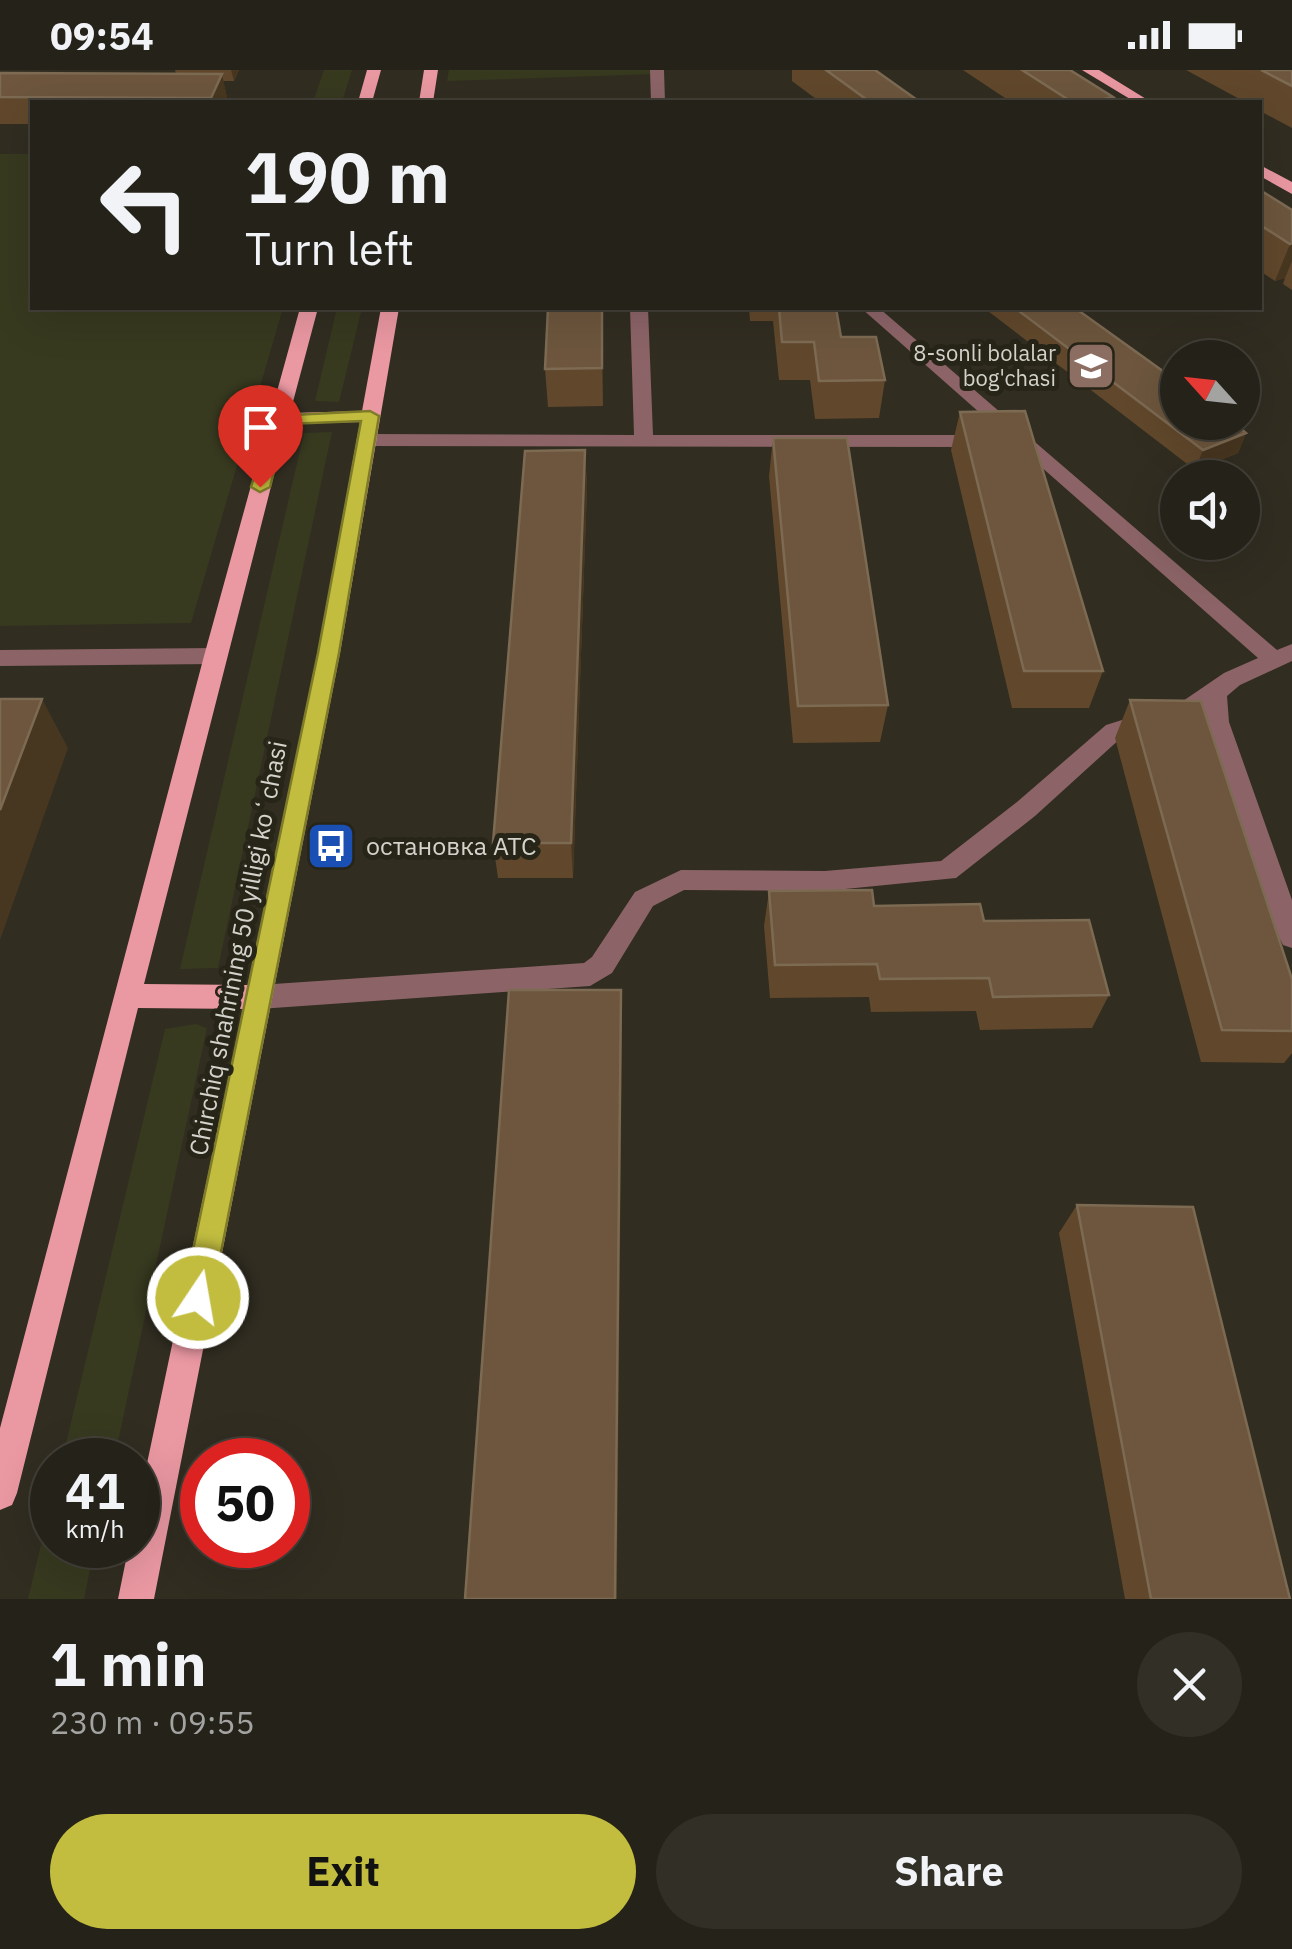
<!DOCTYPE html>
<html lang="en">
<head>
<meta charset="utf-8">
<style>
  :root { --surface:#252219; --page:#312f26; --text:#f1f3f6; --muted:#a3a4a2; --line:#423f38; --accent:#c2bd3f }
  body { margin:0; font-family:"IBM Plex Sans",sans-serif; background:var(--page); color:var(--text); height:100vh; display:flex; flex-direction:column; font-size:38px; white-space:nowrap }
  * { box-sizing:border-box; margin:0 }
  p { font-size:32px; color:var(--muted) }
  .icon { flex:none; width:55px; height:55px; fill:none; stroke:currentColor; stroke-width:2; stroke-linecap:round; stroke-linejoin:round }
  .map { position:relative; height:1529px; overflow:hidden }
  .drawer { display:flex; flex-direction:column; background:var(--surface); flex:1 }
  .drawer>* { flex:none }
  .banner { position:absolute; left:30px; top:30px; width:1232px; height:210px; border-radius:0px; box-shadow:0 10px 40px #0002,0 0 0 2px var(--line); background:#252219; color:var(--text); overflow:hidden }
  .needle { width:65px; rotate:297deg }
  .controls { position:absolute; left:1160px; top:270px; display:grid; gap:20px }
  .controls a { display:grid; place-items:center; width:100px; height:100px; border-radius:50%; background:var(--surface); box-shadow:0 10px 40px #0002,0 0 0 2px var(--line); font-size:50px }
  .speed { position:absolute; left:30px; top:1368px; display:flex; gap:20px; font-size:50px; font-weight:700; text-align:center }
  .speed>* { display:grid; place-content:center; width:130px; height:130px; border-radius:50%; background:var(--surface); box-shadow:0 10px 40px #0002,0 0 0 2px var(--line); line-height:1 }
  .speed small { font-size:25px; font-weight:400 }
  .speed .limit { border:15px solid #d22; background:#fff; color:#111 }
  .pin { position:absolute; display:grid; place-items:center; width:85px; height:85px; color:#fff; margin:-102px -42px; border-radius:50% 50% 50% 0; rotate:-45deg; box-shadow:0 0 10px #0007 }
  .pin .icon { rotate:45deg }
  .me { position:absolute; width:110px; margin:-55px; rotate:12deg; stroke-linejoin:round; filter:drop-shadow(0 0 8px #0008) }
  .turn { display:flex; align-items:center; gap:35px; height:210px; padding:0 50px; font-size:45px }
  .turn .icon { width:130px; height:130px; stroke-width:2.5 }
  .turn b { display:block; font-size:70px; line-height:85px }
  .round { display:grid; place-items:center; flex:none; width:105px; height:105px; border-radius:52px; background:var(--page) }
  .overview { display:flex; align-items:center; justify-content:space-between; height:170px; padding:0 50px }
  h1 { font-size:60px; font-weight:700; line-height:75px }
  .primary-button { display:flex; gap:20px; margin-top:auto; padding:20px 50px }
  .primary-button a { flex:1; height:115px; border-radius:60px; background:var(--accent); color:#111; font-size:40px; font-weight:700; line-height:115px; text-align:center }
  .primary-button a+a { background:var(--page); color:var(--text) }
  .status { display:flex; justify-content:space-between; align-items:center; height:70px; padding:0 50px; background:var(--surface); direction:ltr }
  .status svg { height:28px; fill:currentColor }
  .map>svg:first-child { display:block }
  .green { fill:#373a1f }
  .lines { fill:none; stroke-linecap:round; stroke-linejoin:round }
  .minor { fill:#8c6468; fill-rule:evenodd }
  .major { fill:#ea98a2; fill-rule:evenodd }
  .wall { fill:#61482c }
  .shaded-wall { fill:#483720 }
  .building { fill:#6d563d; stroke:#7d6a53; stroke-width:2.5 }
  .route { fill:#c2bd3f; stroke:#7e7b29; stroke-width:2.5 }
  .labels { text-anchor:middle; stroke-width:10; stroke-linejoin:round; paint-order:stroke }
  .far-poi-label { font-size:22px; fill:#d4d3cb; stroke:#272418; text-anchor:end }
  .poi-label { font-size:25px; fill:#d4d3cb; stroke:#272418; text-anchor:start }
  .street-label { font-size:25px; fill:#d4d3cb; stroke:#272418 }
</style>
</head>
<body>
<div class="status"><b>09:54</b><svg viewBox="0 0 49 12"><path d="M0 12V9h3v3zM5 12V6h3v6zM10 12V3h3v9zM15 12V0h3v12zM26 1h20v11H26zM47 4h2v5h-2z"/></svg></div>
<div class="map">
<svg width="1292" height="1529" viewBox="0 0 1292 1529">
  <rect width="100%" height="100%" fill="#312d21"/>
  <path class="green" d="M324,0h28l-10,32h-29z
    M449,0h213l-6,4 -209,7z
    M0,84h32v154h251l-92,315 -191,3z
    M337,238h25l-23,94 -24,-1z
    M332,362l-114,536 -38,1 124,-536z
    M196,954l11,4 -93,432h-52l103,-431z
    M52,1428v47h43l-11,54h-56z"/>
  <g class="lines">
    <path class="minor" d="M650,0h14l1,32h-14z
      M630,238h18l5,127h333l10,6 -10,6 -620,-1 -10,-6 10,-6 268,1z
      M861,238h18l398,342 15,-6v17l-52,24 -13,11 2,26 63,178v48l-9,-3 -4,-8 -74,-215v-12l-83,27 -87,79 -79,62 -131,13 -141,-1 -31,16 -41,67 -22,13 -331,23 -10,-4 -4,-8 4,-8 10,-4 325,-22 8,-6 43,-65 46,-22 144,1 116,-10 76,-59 89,-77 77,-24 41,-28 34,-15z
      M215,578l11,8 -11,8 -215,2v-16z"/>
    <path class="major" d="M367,0h14l-9,32h-14z
      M424,0h14l-5,32h-14z
      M1082,0h17l52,32h-16z
      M1260,95l32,17v12l-32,-18z
      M300,238h18l-28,105 72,-2 19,-103h18l-59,345 -186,946h-36l11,-54h9v-39l105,-497 -105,-1 -121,485 -5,12 -12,5v-82l204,-772zM360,352l-42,231 -70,332 -104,-1 143,-560z"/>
  </g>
  <path class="wall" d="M175,0h64l-5,11h-11l5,21h-196v22h-32v-51l176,1z
    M792,0h83l45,32h-100l-28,-21z
    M963,0h107l41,32h-100z
    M1186,0h106v58l-32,-17v-9h-15z
    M1260,120l32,20v80l-9,-6 2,-6 -10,3 -15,-10z
    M603,238v98l-55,1 -3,-38z
    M749,238h87l5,29 44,43 -6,38 -64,1 -5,-39h-31l-6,-59h-23z
    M984,238h91l171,125 -8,20 -43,17z
    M960,342l143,259 -14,37h-77l-61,-258z
    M773,368l115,267 -8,37 -87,1 -24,-267z
    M585,380l2,38 -14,390h-75l-5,-35z
    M1130,630l162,279v74l-8,10 -83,-1 -86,-324z
    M769,821l215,30 125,74 -17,33 -112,2 -4,-19 -105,1 -2,-15 -99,1 -6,-72z
    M1077,1135l213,394h-165l-66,-366z"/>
  <path class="shaded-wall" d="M231,0h8l-5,11z
    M222,4l6,28h-16l-1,-4z
    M1113,27l-2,5h-20z
    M1292,173v18l-7,17 -10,3 15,-37z
    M602,238h1v98l-1,-38z
    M1246,363l-8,20 -43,17 8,-20z
    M585,380l2,38 -14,390 -2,-35z
    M42,629l26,49 -68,192v-130z
    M621,920l1,44 -5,565h-2z"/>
  <path class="building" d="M826,0h49l45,32h-50z
    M1022,0h48l43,27 -22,5h-19z
    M1261,0h31v16z
    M0,3l222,1 -11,24 -211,-1z
    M1260,120l32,20v33l-2,1 -30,-19z
    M548,238h54v60l-57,1z
    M779,238h57l5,29h35l9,43 -66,1 -5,-39h-32z
    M1015,238h60l103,74v40h55l13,11 -43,17z
    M1025,341l78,260h-79l-64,-259z
    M773,368h74l41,267 -90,1z
    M585,380l-14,393h-78l32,-392z
    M0,629h42l-42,111z
    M1130,630l71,1 91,278v52l-70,-1z
    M872,820l2,16 106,-2 4,17 105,-1 20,75 -116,2 -4,-19 -109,1 -3,-15 -102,1 -6,-74z
    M509,920h112l-6,609h-150z
    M1077,1135l116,2 97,392h-139z"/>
  <path class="route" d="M370,341l9,5 -40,237 -127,645 -4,10 -10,4 -11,-4 -4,-10 135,-645 43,-232 -75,3 -16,63 -10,5 -9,-5 22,-71z"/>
  <defs>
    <g id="school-square" transform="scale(2.5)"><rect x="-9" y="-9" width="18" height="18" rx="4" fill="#8d6e63" stroke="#272418"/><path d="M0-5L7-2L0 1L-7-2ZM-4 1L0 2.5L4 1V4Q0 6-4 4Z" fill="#fff"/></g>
    <g id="bus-square" transform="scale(2.5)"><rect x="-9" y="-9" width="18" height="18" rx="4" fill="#1a4fb4" stroke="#272418"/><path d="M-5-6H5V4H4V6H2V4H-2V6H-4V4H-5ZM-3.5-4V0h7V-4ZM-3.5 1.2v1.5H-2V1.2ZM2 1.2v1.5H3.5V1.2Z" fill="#fff"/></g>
  </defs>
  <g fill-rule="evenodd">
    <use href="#school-square" x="1091" y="296"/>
    <use href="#bus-square" x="331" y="776"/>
  </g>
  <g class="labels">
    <g class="far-poi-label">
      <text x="1056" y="291">8-sonli bolalar<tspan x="1056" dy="25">bog'chasi</tspan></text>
    </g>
    <g class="poi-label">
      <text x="366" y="785">остановка АТС</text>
    </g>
    <g class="street-label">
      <text transform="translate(238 878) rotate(-79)" y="9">Chirchiq shahrining 50 yilligi koʻchasi</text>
    </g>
  </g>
</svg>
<div class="controls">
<a><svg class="needle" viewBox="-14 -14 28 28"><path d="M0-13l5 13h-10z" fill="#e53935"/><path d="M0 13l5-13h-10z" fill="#a3a4a2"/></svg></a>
<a><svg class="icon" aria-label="sound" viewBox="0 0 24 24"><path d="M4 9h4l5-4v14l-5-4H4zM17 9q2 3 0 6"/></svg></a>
</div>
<div class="speed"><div>41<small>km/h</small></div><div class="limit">50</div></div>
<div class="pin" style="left:260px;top:417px;background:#d93025"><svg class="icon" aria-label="arrive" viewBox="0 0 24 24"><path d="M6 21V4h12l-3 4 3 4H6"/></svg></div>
<svg class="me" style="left:198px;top:1228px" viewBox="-20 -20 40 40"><circle r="17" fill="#c2bd3f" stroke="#fff" stroke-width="3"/><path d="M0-11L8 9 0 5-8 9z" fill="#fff"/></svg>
<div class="banner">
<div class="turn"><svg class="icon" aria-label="left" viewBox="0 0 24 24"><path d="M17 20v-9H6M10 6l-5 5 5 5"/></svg><div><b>190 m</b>Turn left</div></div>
</div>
</div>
<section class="drawer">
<div class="overview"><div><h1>1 min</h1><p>230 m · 09:55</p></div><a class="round"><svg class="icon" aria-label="close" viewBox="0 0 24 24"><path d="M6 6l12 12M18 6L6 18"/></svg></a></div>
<div class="primary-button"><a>Exit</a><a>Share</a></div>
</section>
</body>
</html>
